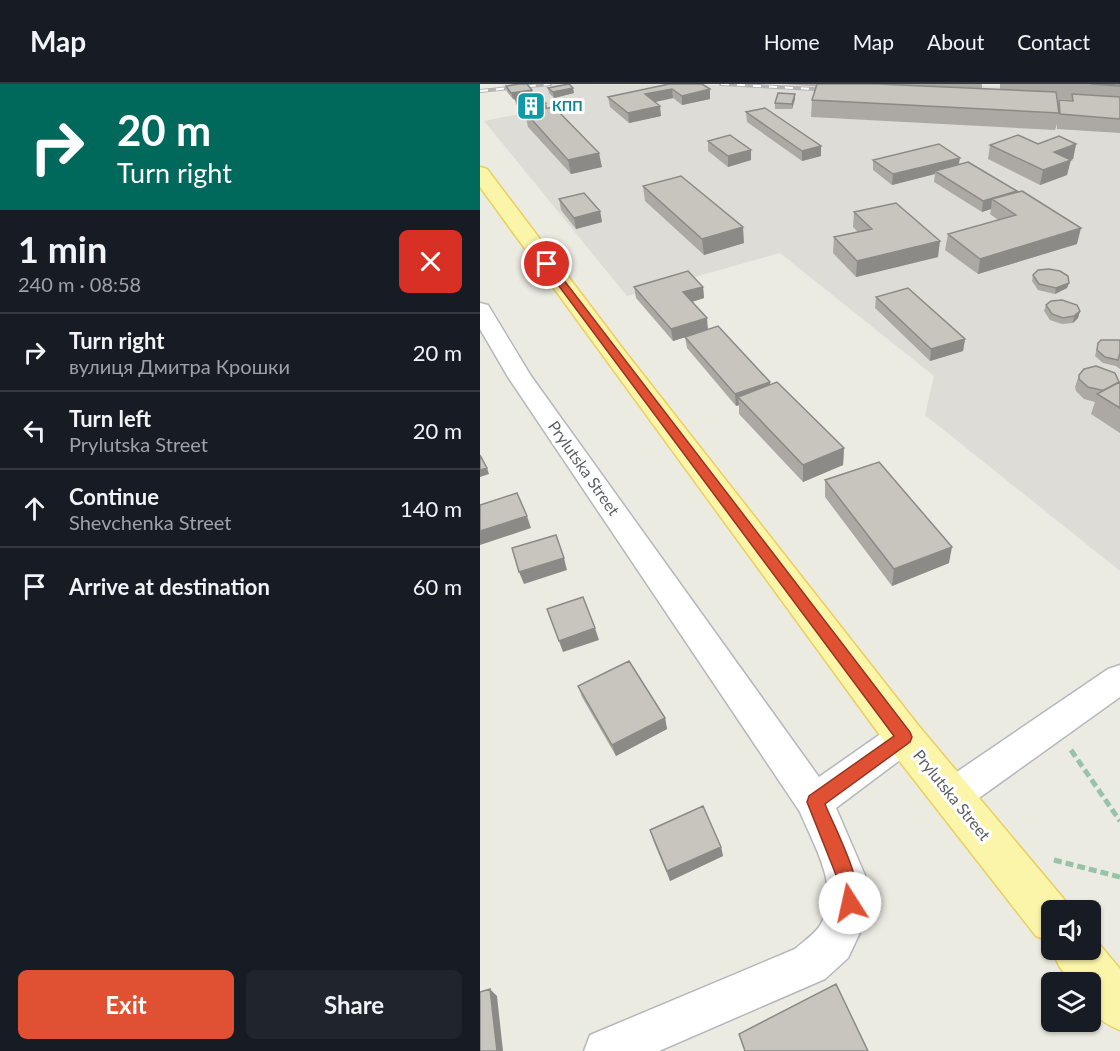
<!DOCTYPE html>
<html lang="en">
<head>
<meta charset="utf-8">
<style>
  :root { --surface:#171b24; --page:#20242c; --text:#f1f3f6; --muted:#9ea1a6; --line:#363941; --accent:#e05134 }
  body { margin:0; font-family:Lato,sans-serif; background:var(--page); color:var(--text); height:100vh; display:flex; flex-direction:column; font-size:22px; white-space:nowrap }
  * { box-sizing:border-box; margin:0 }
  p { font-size:20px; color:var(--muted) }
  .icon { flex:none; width:33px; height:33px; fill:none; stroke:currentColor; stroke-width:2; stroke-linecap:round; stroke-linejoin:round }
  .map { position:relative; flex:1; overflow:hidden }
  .details { display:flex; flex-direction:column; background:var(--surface); width:480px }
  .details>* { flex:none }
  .hud { background:#00695c; color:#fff; overflow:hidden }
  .buttons { position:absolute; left:561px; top:816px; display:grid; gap:12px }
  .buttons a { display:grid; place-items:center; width:60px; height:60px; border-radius:9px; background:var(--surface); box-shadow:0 2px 4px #0004; font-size:30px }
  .pin { position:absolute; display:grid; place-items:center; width:51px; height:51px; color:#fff; margin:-26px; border:3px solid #fff; border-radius:50%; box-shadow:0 2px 6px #0007 }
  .me { position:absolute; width:66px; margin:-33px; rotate:350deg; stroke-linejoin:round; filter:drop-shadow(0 0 4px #0008) }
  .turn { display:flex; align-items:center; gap:21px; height:126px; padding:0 18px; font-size:27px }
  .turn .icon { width:78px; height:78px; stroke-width:2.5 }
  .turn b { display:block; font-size:42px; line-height:51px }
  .round { display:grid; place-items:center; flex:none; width:63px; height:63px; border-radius:9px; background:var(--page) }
  .head { display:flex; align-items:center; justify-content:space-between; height:102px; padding:0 18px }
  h1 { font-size:36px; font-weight:700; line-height:45px }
  .cta { display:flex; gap:12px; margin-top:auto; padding:12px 18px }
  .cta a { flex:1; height:69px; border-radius:9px; background:var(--accent); color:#fff; font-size:24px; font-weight:700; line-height:69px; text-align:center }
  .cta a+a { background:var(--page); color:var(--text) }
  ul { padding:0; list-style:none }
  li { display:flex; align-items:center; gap:18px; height:78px; padding:0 18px; border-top:2px solid var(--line) }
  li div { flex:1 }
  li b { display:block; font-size:22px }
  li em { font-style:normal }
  header { display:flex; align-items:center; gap:36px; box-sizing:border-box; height:84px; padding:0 30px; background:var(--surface); border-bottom:2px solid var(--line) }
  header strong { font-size:28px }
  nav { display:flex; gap:33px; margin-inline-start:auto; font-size:21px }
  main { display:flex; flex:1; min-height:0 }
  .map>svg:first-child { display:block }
  .industrial { fill:#dedcd6 }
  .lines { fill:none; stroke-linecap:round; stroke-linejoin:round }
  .street-casing { stroke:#b4b7bc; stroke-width:3 }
  .primary-casing { stroke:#eacf5d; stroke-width:3 }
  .path { stroke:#99c3a9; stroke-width:5; stroke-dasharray:8 4; stroke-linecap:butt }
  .street { fill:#fff; fill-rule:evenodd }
  .primary { fill:#fbf5a9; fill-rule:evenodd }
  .rail-casing { stroke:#b3b4b4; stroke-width:4 }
  .rail { stroke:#fff; stroke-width:2; stroke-dasharray:8; stroke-linecap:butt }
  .wall { fill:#aca9a4; fill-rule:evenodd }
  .shaded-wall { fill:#8c8a86 }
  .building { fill:#c8c5bf; stroke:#8c8a86; stroke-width:1.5 }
  .route { fill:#e05134; stroke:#923522; stroke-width:1.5 }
  .labels { text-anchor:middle; stroke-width:6; stroke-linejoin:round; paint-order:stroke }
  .far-culture-label { font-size:14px; font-weight:bold; fill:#0d838f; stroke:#fff; text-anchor:start }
  .street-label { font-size:16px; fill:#5a5d62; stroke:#fff }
</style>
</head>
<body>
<header>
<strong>Map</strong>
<nav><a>Home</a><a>Map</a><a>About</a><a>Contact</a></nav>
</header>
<main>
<section class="details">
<div class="hud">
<div class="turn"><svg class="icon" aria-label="right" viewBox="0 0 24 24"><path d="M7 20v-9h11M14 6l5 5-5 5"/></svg><div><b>20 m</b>Turn right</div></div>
</div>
<div class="head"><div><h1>1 min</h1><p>240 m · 08:58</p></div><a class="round" style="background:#d93025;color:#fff"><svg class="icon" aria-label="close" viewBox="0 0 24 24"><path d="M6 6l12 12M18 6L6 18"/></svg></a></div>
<ul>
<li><svg class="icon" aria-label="right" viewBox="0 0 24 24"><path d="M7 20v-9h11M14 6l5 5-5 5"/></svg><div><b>Turn right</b><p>вулиця Дмитра Крошки</p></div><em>20 m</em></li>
<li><svg class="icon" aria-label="left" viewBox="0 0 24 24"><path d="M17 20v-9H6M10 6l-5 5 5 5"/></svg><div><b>Turn left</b><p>Prylutska Street</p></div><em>20 m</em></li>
<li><svg class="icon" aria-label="ahead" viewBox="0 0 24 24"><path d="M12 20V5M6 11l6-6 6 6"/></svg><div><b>Continue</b><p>Shevchenka Street</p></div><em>140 m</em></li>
<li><svg class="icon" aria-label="arrive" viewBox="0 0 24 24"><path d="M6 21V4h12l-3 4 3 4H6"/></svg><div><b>Arrive at destination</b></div><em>60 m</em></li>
</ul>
<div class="cta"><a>Exit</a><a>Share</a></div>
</section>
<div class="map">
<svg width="640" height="967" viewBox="0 0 640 967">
  <rect width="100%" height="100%" fill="#ecebe2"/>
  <path class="industrial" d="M22,0l618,2v485l-195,-156 9,-39 -154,-123 -153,43 -143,-175 40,-8z"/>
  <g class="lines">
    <g class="street-casing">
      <path id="street" d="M0,219l8,2 43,71 288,401 73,-51 12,-4 12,4 6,11 -6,11 -80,60 31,72 3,23 -6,21 -16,34 -23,21 -166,72h-75l6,-16 205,-86c8,-7 18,-14 24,-22 24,-35 -5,-81 -19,-115l-292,-435 -28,-48z
        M640,581v32l-155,111 -13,5 -13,-5 -6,-12 6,-12 169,-115z"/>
    </g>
    <g class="primary-casing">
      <path id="primary" d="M0,83l7,2 136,180 295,376 150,179 3,6h-19v32l-16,-6 -146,-187 -410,-562z
        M611,850l29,35v61c-28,-12 -30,-18 -30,-48h-19l-12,-16 -7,-16h38z"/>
    </g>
    <path class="path" d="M591,666l49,71
      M574,776l66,17"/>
    <use href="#street" class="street"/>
    <use href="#primary" class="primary"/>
    <g class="rail-casing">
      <path id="rail" d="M241,0l111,6
        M0,7l70,-7"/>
    </g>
    <use href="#rail" class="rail"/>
  </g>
  <path class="wall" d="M189,0l41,15 -28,6 -9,-7 -18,4 6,14 -32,7 -19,-16 -2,-10z
    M301,0h201v5l18,1v-6h120v49l-63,-4v-5l-2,6 -244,-13 1,-17 4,-14zM577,15l14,1v1l-12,-1 -1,6z
    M26,2l27,9 -20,4 -6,-7z
    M68,4l26,5 -20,5 -5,-5z
    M35,15l31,4 1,5 55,59 -31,7 -43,-47 -3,-14 -9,-9z
    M315,15l-3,10h-17v-6z
    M266,28l75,44 -19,5 -55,-39z
    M228,57l43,9v10l-23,7 -20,-16z
    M558,60h38l-3,15 -3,1 -3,15 -27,10 -52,-26 2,-14z
    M393,76l86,5 58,27 60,52 -99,30 -33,-24 3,-16 50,-14 -8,-6 1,-5 -9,3 -48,-30 1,-8 -43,11 -19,-15z
    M163,102l101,57 -40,12 -59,-54z
    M79,115l41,12 2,11 -26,7 -15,-19z
    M374,128l84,45 -82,20 -23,-24 1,-16 24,-5 -5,-5z
    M553,191l36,8 -2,5 -12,6 -17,-4 -6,-9z
    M154,203h69l1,11 -12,4 16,27 62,53v3l74,63 -1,17 -40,17 -64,-68v-9l-3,1 -49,-58 -2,-11 -12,4 -37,-43z
    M396,213l89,42 -2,12 -33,10 -55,-53z
    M566,221l34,6 -2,7 -5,5 -11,1 -12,-4 -6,-9z
    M640,256v29l-4,-3 -13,-3 -8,-7 3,-13z
    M599,291l41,7v51l-29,-19 4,-12 -11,-3 -8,-8 -1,-4z
    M345,396l124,83 -57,23 -67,-89z
    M98,602l87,32 2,11 -51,27 -34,-59z
    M170,746l71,17 2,9 -53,25 -17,-41z"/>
  <path class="shaded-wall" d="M93,4l1,5 -20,5 -1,-6z
    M192,5l1,9 -27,6 -1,-10z
    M230,5v10l-28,6v-9z
    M52,6l1,5 -20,4 -2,-6z
    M315,10v5l-3,10v-5z
    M66,19l1,5 -23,5 -1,-5z
    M180,22l1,10 -32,7 -1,-10z
    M596,60l-3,15 -22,8 3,-15z
    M341,62v10l-19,5v-10z
    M271,66v10l-23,7v-11z
    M119,69l3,14 -31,7 -3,-14z
    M480,74l-2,10 -23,3v3l-43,11 1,-11z
    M591,76l-4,15 -27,10 3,-15z
    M537,107l-2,11 -23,-3 -1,10 -9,3 1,-11z
    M120,127l2,11 -26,7 -2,-11z
    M263,143l1,16 -40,12 -2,-16z
    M601,144l-4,16 -99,30 2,-15z
    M460,157l-2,16 -82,20 1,-16z
    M589,199l-2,5 -12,6 1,-6z
    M223,203l1,11 -19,6 -2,-12z
    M600,227l-2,7 -5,5 1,-7z
    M227,234l1,12 -35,11 -2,-12z
    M485,255l-2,12 -33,10 1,-12z
    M290,298v12l-32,3 1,8 -3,1 -1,-12z
    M364,364l-1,17 -40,17v-17z
    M7,384l2,6 -9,3v-7z
    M47,432l4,12 -51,17v-14z
    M472,463l-3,16 -57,23 2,-17z
    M84,474l3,12 -43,14 -5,-12z
    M115,544l4,12 -36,12 -4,-11z
    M185,634l2,11 -51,27 -4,-11z
    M241,763l2,9 -53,25 -3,-10z
    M10,905l7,7 6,55h-6z"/>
  <path class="building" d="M39,0h8l5,6 -21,3 -5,-7z
    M89,0l4,4 -20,4 -5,-4z
    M189,0h33l8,5 -28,7 -10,-7 -27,5 15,12 -32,7 -20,-16z
    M337,0h61l178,8 3,21 -247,-13z
    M611,0h29v2z
    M298,9l17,1 -3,10 -17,-1z
    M592,10l48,3v22l-60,-5 -1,-14 14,1z
    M57,11l9,8 -23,5 -8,-9z
    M74,23l45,46 -31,7 -43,-48z
    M285,24l56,38 -19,5 -56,-39z
    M250,51l21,15 -23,6 -20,-15z
    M538,51l20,9 21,-8 17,8 -22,8 17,8 -28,10 -53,-25z
    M459,60l21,14 -67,16 -20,-14z
    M488,78l49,29 -34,10 -48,-30z
    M201,92l62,51 -41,12 -59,-53z
    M542,107l59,37 -101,31 -32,-25 68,-19 -24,-16z
    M104,109l16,18 -26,7 -15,-19z
    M416,119l44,38 -83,20 -23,-24 38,-8 -18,-17z
    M569,185l11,2 8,5 1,7 -13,5 -17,-4 -6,-9 5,-5z
    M208,187l15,16 -20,5 24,26 -36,11 -37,-42z
    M428,204l57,51 -34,10 -55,-52z
    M582,216l15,5 3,6 -6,5 -11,2 -11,-4 -6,-9 5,-4z
    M238,242l52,56 -35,12 -50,-57z
    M621,256h19v13l-2,7 -13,-3 -8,-7 1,-7z
    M616,282l19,7 4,9 -15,8h-3l-13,-3 -9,-8v-4l5,-6z
    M297,298l67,66 -41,17 -65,-68z
    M640,298v26l-23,-14z
    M0,371l7,13 -7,2z
    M399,378l73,85 -58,22 -69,-89z
    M37,409l10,23 -47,15v-26z
    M76,451l8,23 -45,14 -7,-24z
    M103,513l12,31 -36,13 -12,-32z
    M149,577l36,57 -53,27 -34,-59z
    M223,722l18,41 -54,24 -17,-41z
    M356,900l32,67h-123l-6,-17z
    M10,905l7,62h-17v-59z"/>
  <path class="route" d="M64,178h6l360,470 2,5 -2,5 -85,62c10,25 41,81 31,106l-6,2 -7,-2 -5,-30 -31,-78 2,-6 85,-60 -350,-470z"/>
  <defs>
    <g id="building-square" transform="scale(1.5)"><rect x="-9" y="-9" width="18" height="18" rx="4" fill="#0f9aa8" stroke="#fff"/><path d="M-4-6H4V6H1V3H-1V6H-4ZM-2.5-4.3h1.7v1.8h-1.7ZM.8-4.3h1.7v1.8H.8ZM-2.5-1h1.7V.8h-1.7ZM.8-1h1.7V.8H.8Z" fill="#fff"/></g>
  </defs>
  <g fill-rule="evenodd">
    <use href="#building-square" x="51" y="22"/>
  </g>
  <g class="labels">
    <g class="far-culture-label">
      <text x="72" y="27">КПП</text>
    </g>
    <g class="street-label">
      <text transform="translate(104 384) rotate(55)" y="6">Prylutska Street</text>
      <text transform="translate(472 711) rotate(51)" y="6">Prylutska Street</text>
    </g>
  </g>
</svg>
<div class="buttons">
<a><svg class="icon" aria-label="sound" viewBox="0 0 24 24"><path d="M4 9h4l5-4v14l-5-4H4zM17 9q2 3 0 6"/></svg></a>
<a><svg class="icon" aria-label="layers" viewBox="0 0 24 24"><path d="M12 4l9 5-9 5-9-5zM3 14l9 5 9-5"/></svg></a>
</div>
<div class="pin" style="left:67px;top:180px;background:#d93025"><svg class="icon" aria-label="arrive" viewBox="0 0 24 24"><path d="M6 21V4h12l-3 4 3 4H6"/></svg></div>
<svg class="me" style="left:370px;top:819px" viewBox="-20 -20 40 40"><circle r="19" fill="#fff"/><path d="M0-13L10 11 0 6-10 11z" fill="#e05134"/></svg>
</div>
</main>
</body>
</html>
